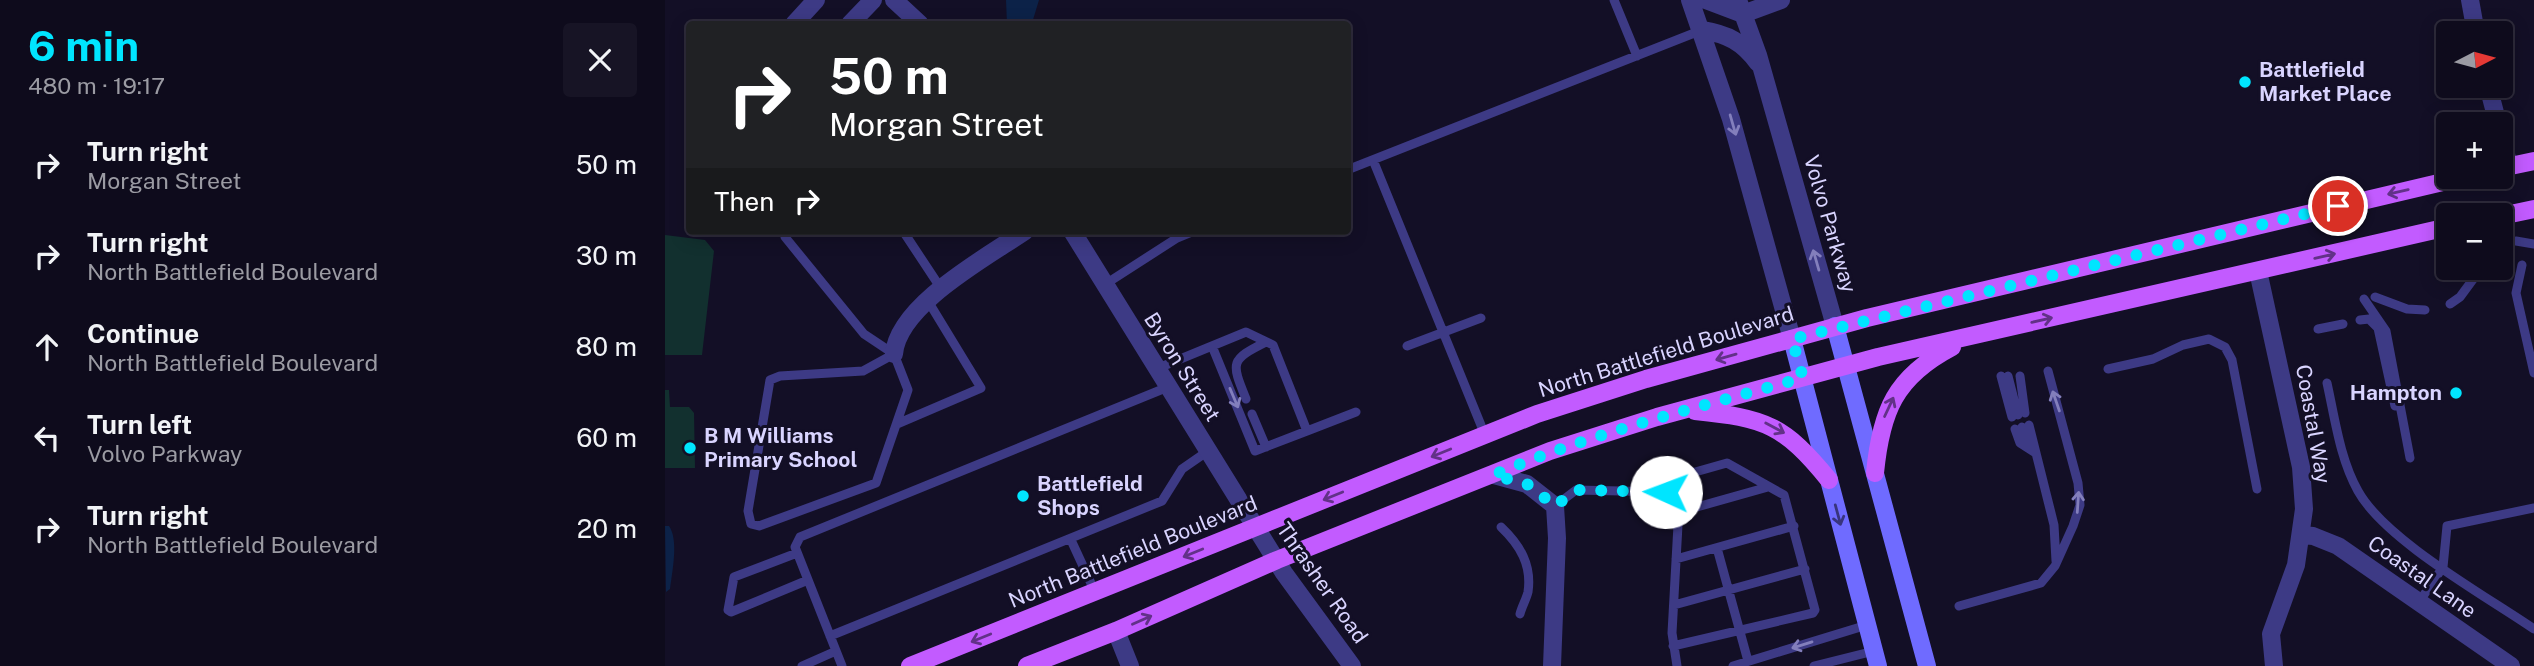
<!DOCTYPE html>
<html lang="en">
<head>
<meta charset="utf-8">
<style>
  :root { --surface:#0e0b1c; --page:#171425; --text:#f1f3f6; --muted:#9b9ba3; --line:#2e2b3b; --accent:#00e5ff }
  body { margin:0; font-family:"Public Sans",sans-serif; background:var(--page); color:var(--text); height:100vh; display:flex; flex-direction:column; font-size:26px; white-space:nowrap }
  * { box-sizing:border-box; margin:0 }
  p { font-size:23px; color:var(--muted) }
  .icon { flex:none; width:38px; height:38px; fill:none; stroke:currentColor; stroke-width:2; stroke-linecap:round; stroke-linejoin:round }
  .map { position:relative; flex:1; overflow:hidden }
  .drawer { display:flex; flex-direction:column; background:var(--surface); width:665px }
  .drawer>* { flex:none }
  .top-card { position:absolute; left:21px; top:21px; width:665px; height:214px; border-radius:7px; box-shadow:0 4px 18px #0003,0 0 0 2px var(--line); background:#202124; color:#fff; overflow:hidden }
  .needle { width:46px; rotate:84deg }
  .buttons { position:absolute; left:1771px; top:21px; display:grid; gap:14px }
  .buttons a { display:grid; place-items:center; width:77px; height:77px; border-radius:7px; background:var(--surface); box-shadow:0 4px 18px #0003,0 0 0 2px var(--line); font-size:35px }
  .pin { position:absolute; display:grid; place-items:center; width:60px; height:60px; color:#fff; margin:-30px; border:4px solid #fff; border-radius:50%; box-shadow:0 2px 7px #0007 }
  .me { position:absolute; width:77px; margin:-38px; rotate:272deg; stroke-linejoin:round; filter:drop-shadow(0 0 5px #0008) }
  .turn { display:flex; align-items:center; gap:24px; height:147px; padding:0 28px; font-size:32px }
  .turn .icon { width:91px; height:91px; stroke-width:2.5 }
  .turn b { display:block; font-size:49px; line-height:60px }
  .then { display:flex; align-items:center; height:66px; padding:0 28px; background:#0003; gap:14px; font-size:26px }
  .round { display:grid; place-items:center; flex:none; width:74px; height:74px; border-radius:7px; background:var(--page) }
  .head { display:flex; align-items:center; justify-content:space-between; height:119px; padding:0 28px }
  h1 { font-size:42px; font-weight:700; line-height:52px; color:var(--accent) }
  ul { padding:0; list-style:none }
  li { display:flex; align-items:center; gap:21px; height:91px; padding:0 28px }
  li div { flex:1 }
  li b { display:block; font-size:26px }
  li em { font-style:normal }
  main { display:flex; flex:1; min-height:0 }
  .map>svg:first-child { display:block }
  .green { fill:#12302f }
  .water { fill:#0c2248 }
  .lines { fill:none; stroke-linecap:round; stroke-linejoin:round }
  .lane { stroke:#3d3a85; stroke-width:9 }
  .street { stroke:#3d3a85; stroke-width:18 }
  .secondary { stroke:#6f6bff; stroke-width:18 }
  .primary { stroke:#c25bff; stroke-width:18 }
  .oneway { stroke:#837fbc }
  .oneway2 { stroke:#623188 }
  .oneway3 { stroke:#38347d }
  .route { stroke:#00e5ff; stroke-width:12; stroke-dasharray:0 21.6 }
  .poi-dot { fill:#00e5ff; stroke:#130f26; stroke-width:2.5 }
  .labels { text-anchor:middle; stroke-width:6; stroke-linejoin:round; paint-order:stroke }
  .poi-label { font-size:21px; font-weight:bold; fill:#d9d4ff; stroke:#130f26; text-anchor:start }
  .street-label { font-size:21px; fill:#d9d4ff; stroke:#130f26 }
</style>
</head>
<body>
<main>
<section class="drawer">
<div class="head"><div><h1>6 min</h1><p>480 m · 19:17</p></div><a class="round"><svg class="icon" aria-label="close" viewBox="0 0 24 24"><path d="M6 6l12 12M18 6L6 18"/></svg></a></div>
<ul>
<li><svg class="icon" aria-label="right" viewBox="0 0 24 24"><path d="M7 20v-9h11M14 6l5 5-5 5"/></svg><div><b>Turn right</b><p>Morgan Street</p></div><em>50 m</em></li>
<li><svg class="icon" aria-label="right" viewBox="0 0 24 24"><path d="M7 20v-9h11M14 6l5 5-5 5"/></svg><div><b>Turn right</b><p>North Battlefield Boulevard</p></div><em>30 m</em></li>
<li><svg class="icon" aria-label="ahead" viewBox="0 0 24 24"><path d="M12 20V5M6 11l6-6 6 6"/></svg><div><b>Continue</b><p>North Battlefield Boulevard</p></div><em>80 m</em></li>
<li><svg class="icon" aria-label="left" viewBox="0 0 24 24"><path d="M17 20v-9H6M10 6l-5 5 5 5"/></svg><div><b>Turn left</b><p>Volvo Parkway</p></div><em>60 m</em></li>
<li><svg class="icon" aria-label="right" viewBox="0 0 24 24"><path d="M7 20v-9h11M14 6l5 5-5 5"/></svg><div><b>Turn right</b><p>North Battlefield Boulevard</p></div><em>20 m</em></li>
</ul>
</section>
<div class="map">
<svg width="1869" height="666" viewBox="0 0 1869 666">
  <rect width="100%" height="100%" fill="#130f26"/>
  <path class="green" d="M0,235l40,5 9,11 -12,104h-37z
    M0,390h4l1,17h19l5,6 1,55h-30z"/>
  <path class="water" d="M341,0h33l-7,23 -25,1z
    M0,526h4c10,14 3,46 1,63l-4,3z"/>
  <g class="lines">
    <path class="lane" d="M949,0l23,56
      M708,160l112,275
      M682,170l355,-140
      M238,231l39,59
      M120,237l79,97 30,20 14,36 -32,93 -117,43 -8,-2 -3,-13 22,-131 10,-4 83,-5 31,-17
      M1851,241l18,3
      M1857,265l-6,28 18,80
      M439,285l73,-47 17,-7
      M1710,297l32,12 18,1
      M1699,299l22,32 24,127
      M1785,304l10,-7 14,-19
      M1695,320l9,-1 9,9 17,78
      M1653,329l25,-5
      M547,346l43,105 52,-20
      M742,346l74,-28
      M491,369l90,-37 27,13 34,86 49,-19
      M1443,369l45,-10 30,-14 26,-6 16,8 7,13 25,129
      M1336,376l11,41
      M1343,376l10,39
      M1355,376l5,37
      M1662,383c8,36 13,76 31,108 27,49 128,105 176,138
      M581,399c-15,-37 -16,-39 20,-57
      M587,414l14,33
      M232,424l84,-36 -53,-87
      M1364,425l25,100 2,36
      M1357,427l8,22
      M1350,429l5,14 14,9
      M1001,492l8,-14 53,-15 57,32 31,115 -2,3 -140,33
      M890,506l21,-16 90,2 9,6 4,9 -7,126 5,33
      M1014,512l89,-25
      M836,527c19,18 31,38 27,65 -2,8 -6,14 -8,22
      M406,540l24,52
      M1052,548l31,113
      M132,553l-63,24 -6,33 3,2 77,-32
      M1011,559l118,-33
      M1754,602l24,-35 4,-41 87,-18
      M1009,605l131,-36
      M1294,606l82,-23 14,-17 18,-40 7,-21 -2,-22 -30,-112
      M165,636l332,-135 20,-32 26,-18
      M137,666l34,-15
      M177,666l-47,-119 5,-10 368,-150
      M1068,666l134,-41
      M1149,666l60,-15"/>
    <path class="street" d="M229,0l26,24
      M1025,0l41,119 61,220
      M1041,0l37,14 38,-14
      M1073,0l20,55 77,271
      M1805,0l6,33
      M129,24l22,-24
      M185,24l23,-24
      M1037,30c25,4 41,12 56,33
      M1823,86l10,38
      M1836,135l8,31
      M407,231l212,342 68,93
      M1593,271l43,196 3,42 -8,56 -25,69 3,32
      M229,354c4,-49 93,-97 131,-123
      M829,475l33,9 28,22 2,32 -5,128
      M1637,535l11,1 25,10 173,120
      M451,631l14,35"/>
    <path class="secondary" d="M1170,326l92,340
      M1127,339l86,327"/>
    <path class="primary" d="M1836,168l33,-7
      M1836,216l33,-7
      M1030,411c71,7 89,14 134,69
      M1210,473c6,-62 20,-96 77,-126
      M245,666l627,-252 109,-35 221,-61 597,-141
      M362,666l89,-35 161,-71 273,-109 107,-34 221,-60 570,-130"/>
  </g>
  <defs><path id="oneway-shaft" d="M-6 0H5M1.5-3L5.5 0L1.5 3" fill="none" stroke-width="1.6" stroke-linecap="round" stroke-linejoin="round" transform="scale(1.75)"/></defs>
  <g class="oneway">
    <use href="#oneway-shaft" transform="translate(1068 125) rotate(74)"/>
    <use href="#oneway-shaft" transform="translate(1151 260) rotate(-106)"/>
    <use href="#oneway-shaft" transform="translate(569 398) rotate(67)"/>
    <use href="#oneway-shaft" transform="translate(1391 401) rotate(-109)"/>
    <use href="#oneway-shaft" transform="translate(1413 502) rotate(-86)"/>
    <use href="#oneway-shaft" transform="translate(1137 645) rotate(163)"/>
  </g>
  <g class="oneway2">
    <use href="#oneway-shaft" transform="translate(1733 192) rotate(167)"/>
    <use href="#oneway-shaft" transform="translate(1660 256) rotate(-13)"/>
    <use href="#oneway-shaft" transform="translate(1377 320) rotate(-13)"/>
    <use href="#oneway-shaft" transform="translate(1061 357) rotate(164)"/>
    <use href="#oneway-shaft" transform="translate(1224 407) rotate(-65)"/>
    <use href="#oneway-shaft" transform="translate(1110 428) rotate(28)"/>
    <use href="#oneway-shaft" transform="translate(776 453) rotate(158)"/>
    <use href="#oneway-shaft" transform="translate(668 496) rotate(158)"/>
    <use href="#oneway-shaft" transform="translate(528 553) rotate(158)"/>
    <use href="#oneway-shaft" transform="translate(477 620) rotate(-24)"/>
    <use href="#oneway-shaft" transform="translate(316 638) rotate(158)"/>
  </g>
  <use class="oneway3" href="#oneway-shaft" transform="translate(1173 515) rotate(75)"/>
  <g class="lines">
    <path class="route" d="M1001,492l-90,-2 -21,16 -28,-22 -34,-9c100,-42 205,-68 310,-97l-11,-39 546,-133"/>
  </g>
  <g class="poi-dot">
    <circle cx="1580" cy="82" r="7"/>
    <circle cx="1791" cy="393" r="7"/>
    <circle cx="25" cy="448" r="7"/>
    <circle cx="358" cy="496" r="7"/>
  </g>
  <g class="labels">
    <g class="poi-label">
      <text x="1594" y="77">Battlefield<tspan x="1594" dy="24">Market Place</tspan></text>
      <text x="1777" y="400" text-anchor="end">Hampton</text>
      <text x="39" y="443">B M Williams<tspan x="39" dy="24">Primary School</tspan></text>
      <text x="372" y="491">Battlefield<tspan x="372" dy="24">Shops</tspan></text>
    </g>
    <g class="street-label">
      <text transform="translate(1165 224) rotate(74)" y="7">Volvo Parkway</text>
      <text transform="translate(1001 352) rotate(-17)" y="7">North Battlefield Boulevard</text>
      <text transform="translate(517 367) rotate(58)" y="7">Byron Street</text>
      <text transform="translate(1648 424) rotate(80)" y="7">Coastal Way</text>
      <text transform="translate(468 552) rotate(-22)" y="7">North Battlefield Boulevard</text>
      <text transform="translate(1757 577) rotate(35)" y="7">Coastal Lane</text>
      <text transform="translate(657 583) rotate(55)" y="7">Thrasher Road</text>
    </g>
  </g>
</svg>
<div class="buttons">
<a><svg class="needle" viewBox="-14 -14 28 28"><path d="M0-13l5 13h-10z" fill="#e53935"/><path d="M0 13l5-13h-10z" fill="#9b9ba3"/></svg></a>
<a>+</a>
<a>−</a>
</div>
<div class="pin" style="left:1673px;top:206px;background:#d93025"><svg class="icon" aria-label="arrive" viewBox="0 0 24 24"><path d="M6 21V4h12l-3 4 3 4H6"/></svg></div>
<svg class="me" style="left:1001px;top:492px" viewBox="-20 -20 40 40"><circle r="19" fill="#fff"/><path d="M0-13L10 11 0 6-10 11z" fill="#00e5ff"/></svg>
<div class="top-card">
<div class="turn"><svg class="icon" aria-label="right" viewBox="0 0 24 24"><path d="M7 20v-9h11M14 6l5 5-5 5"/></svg><div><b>50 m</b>Morgan Street</div></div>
<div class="then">Then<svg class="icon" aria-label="right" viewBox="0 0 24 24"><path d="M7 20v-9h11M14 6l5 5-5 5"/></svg></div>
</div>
</div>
</main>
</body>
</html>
